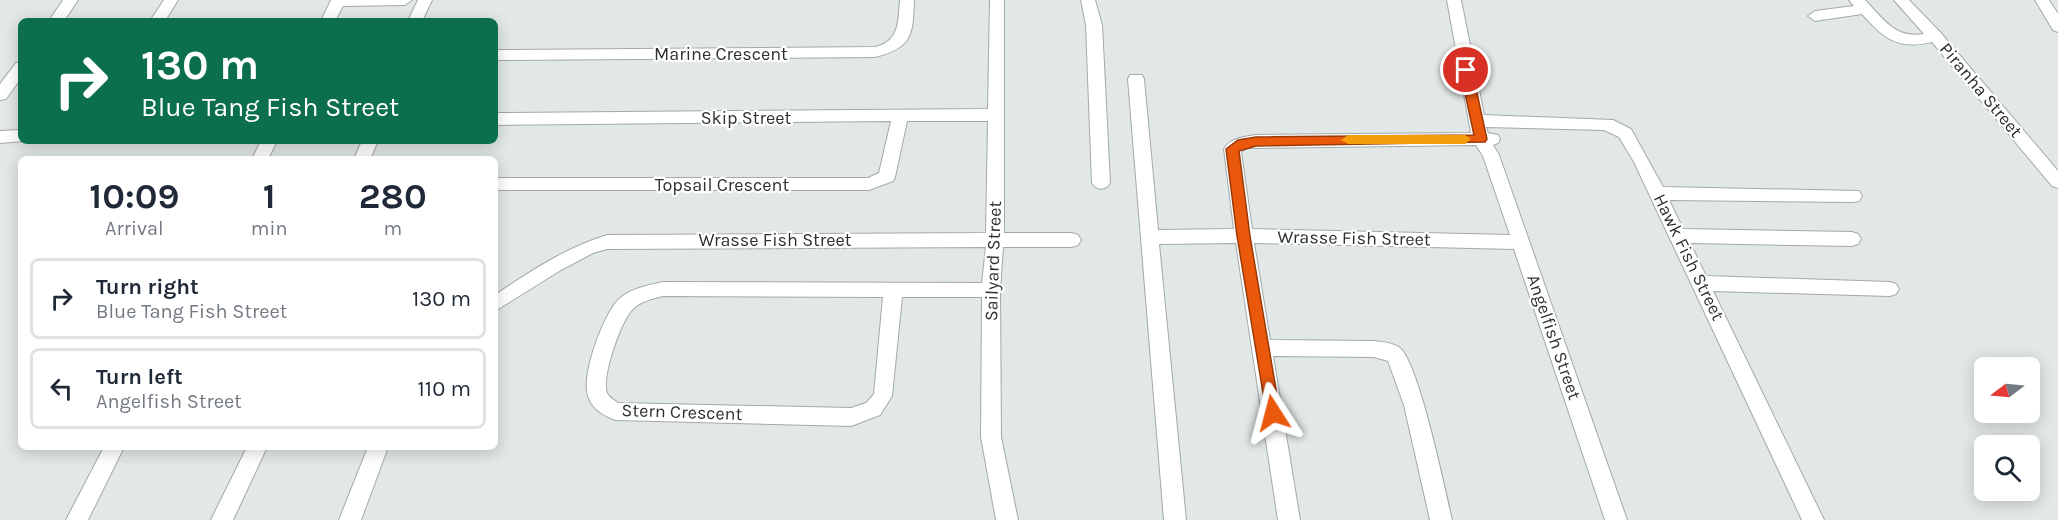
<!DOCTYPE html>
<html lang="en">
<head>
<meta charset="utf-8">
<style>
  :root { --surface:#fff; --page:#f2f2f3; --text:#1f2937; --muted:#747a83; --line:#e0e1e3 }
  body { margin:0; font-family:Karla,sans-serif; background:var(--page); color:var(--text); height:100vh; display:flex; flex-direction:column; font-size:22px; white-space:nowrap }
  * { box-sizing:border-box; margin:0 }
  p { font-size:20px; color:var(--muted) }
  .icon { flex:none; width:33px; height:33px; fill:none; stroke:currentColor; stroke-width:2; stroke-linecap:round; stroke-linejoin:round }
  .map { position:relative; flex:1; overflow:hidden }
  .panel { position:absolute; left:18px; top:156px; width:480px; height:294px; display:flex; flex-direction:column; background:var(--surface); border-radius:9px; box-shadow:0 3px 15px #0003 }
  .panel>* { flex:none }
  .banner { position:absolute; left:18px; top:18px; width:480px; height:126px; border-radius:9px; box-shadow:0 3px 15px #0003; background:#0b6e4f; color:#fff; overflow:hidden }
  .needle { width:39px; rotate:254deg }
  .fabs { position:absolute; left:1974px; top:357px; display:grid; gap:12px }
  .fabs a { display:grid; place-items:center; width:66px; height:66px; border-radius:9px; background:var(--surface); box-shadow:0 3px 15px #0003; font-size:30px }
  .pin { position:absolute; display:grid; place-items:center; width:51px; height:51px; color:#fff; margin:-26px; border:3px solid #fff; border-radius:50%; box-shadow:0 2px 6px #0007 }
  .me { position:absolute; width:66px; margin:-33px; rotate:351deg; stroke-linejoin:round; filter:drop-shadow(0 0 4px #0008) }
  .turn { display:flex; align-items:center; gap:21px; height:126px; padding:0 24px; font-size:27px }
  .turn .icon { width:78px; height:78px; stroke-width:2.5 }
  .turn b { display:block; font-size:42px; line-height:51px }
  .eta { display:flex; justify-content:space-evenly; align-items:center; height:102px; text-align:center }
  .eta b { font-size:36px; font-weight:700; line-height:42px }
  ul { padding:0; list-style:none }
  li { display:flex; align-items:center; gap:18px; height:81px; margin:0 12px 9px; padding:0 12px; border:3px solid var(--line); border-radius:9px }
  li div { flex:1 }
  li b { display:block; font-size:22px }
  li em { font-style:normal }
  .map>svg:first-child { display:block }
  .lines { fill:none; stroke-linecap:round; stroke-linejoin:round }
  .street-casing { stroke:#a3a9a9; stroke-width:2 }
  .street { fill:#fff; fill-rule:evenodd }
  .route { fill:#ea580c; stroke:#983908; stroke-width:1.5 }
  .slow { fill:#f59e0b }
  .labels { text-anchor:middle; stroke-width:4.5; stroke-linejoin:round; paint-order:stroke }
  .street-label { font-size:18px; fill:#2e3030; stroke:#fff }
</style>
</head>
<body>
<div class="map">
<svg width="2058" height="520" viewBox="0 0 2058 520">
  <rect width="100%" height="100%" fill="#e1e8e7"/>
  <g class="lines">
    <g class="street-casing">
      <path id="street" d="M63,0h15l-14,21h-15z
        M164,0h14l-13,21h-15z
        M331,0h81l-7,5 -62,1 -8,15h-14z
        M418,0h14l-10,21h-14z
        M900,0h14c-1,35 -2,48 -39,57l-380,3v-10l380,-3c25,-6 23,-25 25,-47z
        M990,0h14v233h68l6,2 3,5 -3,5 -6,2h-69l-3,43 1,147 17,83h-22l-15,-83 1,-140h-80l-10,99 -12,19 -29,11 -236,-6c-12,-5 -23,-11 -27,-24 -7,-21 16,-84 32,-98 12,-10 29,-13 43,-16l319,1 4,-36 -379,2 -14,4 -32,17 -66,41v-16c36,-24 70,-47 112,-60l379,-2 2,-112h-81l-12,56 -2,4 -24,9h-374v-12h373l11,-5 12,-52 -396,4v-12l493,-4zM663,296l220,1 -9,97 -8,9 -15,5 -233,-5c-4,-3 -9,-6 -11,-10 -6,-15 14,-73 26,-84 8,-8 19,-10 30,-13z
        M1081,0h14l7,25 8,158 -3,4 -6,2 -6,-2 -3,-4 -6,-158z
        M1447,0h14l23,115 129,5 18,9 32,58 196,4 3,5 -3,5 -6,1 -184,-2 14,29 169,3 6,2 3,5 -3,5 -6,2 -162,-3 16,33 184,6 6,2 3,5 -3,5 -6,2 -177,-5 111,229h-22l-168,-358 -15,-25 -15,-7 -118,-3 2,6 10,2 2,4 -2,4 -5,2 6,10 128,365h-22l-91,-271 -260,-6 16,97 104,1c8,1 20,2 26,7 19,16 45,142 52,172h-22l-26,-115 -16,-44 -14,-4 -101,-1 27,164h-22l-42,-277 -77,1 27,276h-22l-36,-441 2,-4h12l2,4 14,151 76,-1 -10,-80c6,-11 20,-12 32,-14l215,-2zM1476,145l7,11 27,79 -258,-6 -11,-77 6,-4z
        M1849,0h16c18,18 29,39 59,34l-30,-34h15l31,32 118,139v17l-6,-2 -120,-144c-34,8 -48,-3 -70,-28l-47,7 -7,-5 7,-5 39,-5z
        M2035,0h14l9,14v18l-5,-2z
        M21,62v16l-15,21 -6,1v-16l16,-21z
        M21,130v11h3l-24,2v-12z
        M261,141h16l-9,18h-16z
        M362,141h16l-8,18h-16z
        M104,447h20l-36,73h-22z
        M247,447h20l-34,73h-22z
        M368,447h20l-27,73h-22z"/>
    </g>
    <use href="#street" class="street"/>
  </g>
  <path class="route" d="M1466,66l6,4 15,69 -2,3 -229,4 -17,5 11,85 30,177 -2,4 -5,2 -6,-2 -30,-181 -11,-87 12,-9 18,-3 218,-2 -14,-65z"/>
  <path class="slow" d="M1348,135h117l6,4 -6,5h-117l-7,-4z"/>
  <g class="labels">
    <g class="street-label">
      <text x="721" y="60">Marine Crescent</text>
      <text transform="translate(1981 90) rotate(50)" y="6">Piranha Street</text>
      <text x="746" y="124">Skip Street</text>
      <text x="722" y="191">Topsail Crescent</text>
      <text transform="translate(1354 238) rotate(1)" y="6">Wrasse Fish Street</text>
      <text x="775" y="246">Wrasse Fish Street</text>
      <text transform="translate(1689 257) rotate(64)" y="6">Hawk Fish Street</text>
      <text transform="translate(993 261) rotate(-88)" y="6">Sailyard Street</text>
      <text transform="translate(1554 337) rotate(71)" y="6">Angelfish Street</text>
      <text transform="translate(682 412) rotate(2)" y="6">Stern Crescent</text>
    </g>
  </g>
</svg>
<div class="fabs">
<a><svg class="needle" viewBox="-14 -14 28 28"><path d="M0-13l5 13h-10z" fill="#e53935"/><path d="M0 13l5-13h-10z" fill="#747a83"/></svg></a>
<a><svg class="icon" aria-label="search" viewBox="0 0 24 24"><circle cx="10" cy="10" r="6"/><path d="M15 15l6 6"/></svg></a>
</div>
<div class="pin" style="left:1466px;top:70px;background:#d93025"><svg class="icon" aria-label="arrive" viewBox="0 0 24 24"><path d="M6 21V4h12l-3 4 3 4H6"/></svg></div>
<svg class="me" style="left:1273px;top:413px" viewBox="-20 -20 40 40"><path d="M0-17L14 15 0 8-14 15z" fill="#ea580c" stroke="#fff" stroke-width="4"/></svg>
<div class="banner">
<div class="turn"><svg class="icon" aria-label="right" viewBox="0 0 24 24"><path d="M7 20v-9h11M14 6l5 5-5 5"/></svg><div><b>130 m</b>Blue Tang Fish Street</div></div>
</div>
<section class="panel">
<div class="eta">
<div><b>10:09</b><p>Arrival</p></div>
<div><b>1</b><p>min</p></div>
<div><b>280</b><p>m</p></div>
</div>
<ul>
<li><svg class="icon" aria-label="right" viewBox="0 0 24 24"><path d="M7 20v-9h11M14 6l5 5-5 5"/></svg><div><b>Turn right</b><p>Blue Tang Fish Street</p></div><em>130 m</em></li>
<li><svg class="icon" aria-label="left" viewBox="0 0 24 24"><path d="M17 20v-9H6M10 6l-5 5 5 5"/></svg><div><b>Turn left</b><p>Angelfish Street</p></div><em>110 m</em></li>
</ul>
</section>
</div>
</body>
</html>
